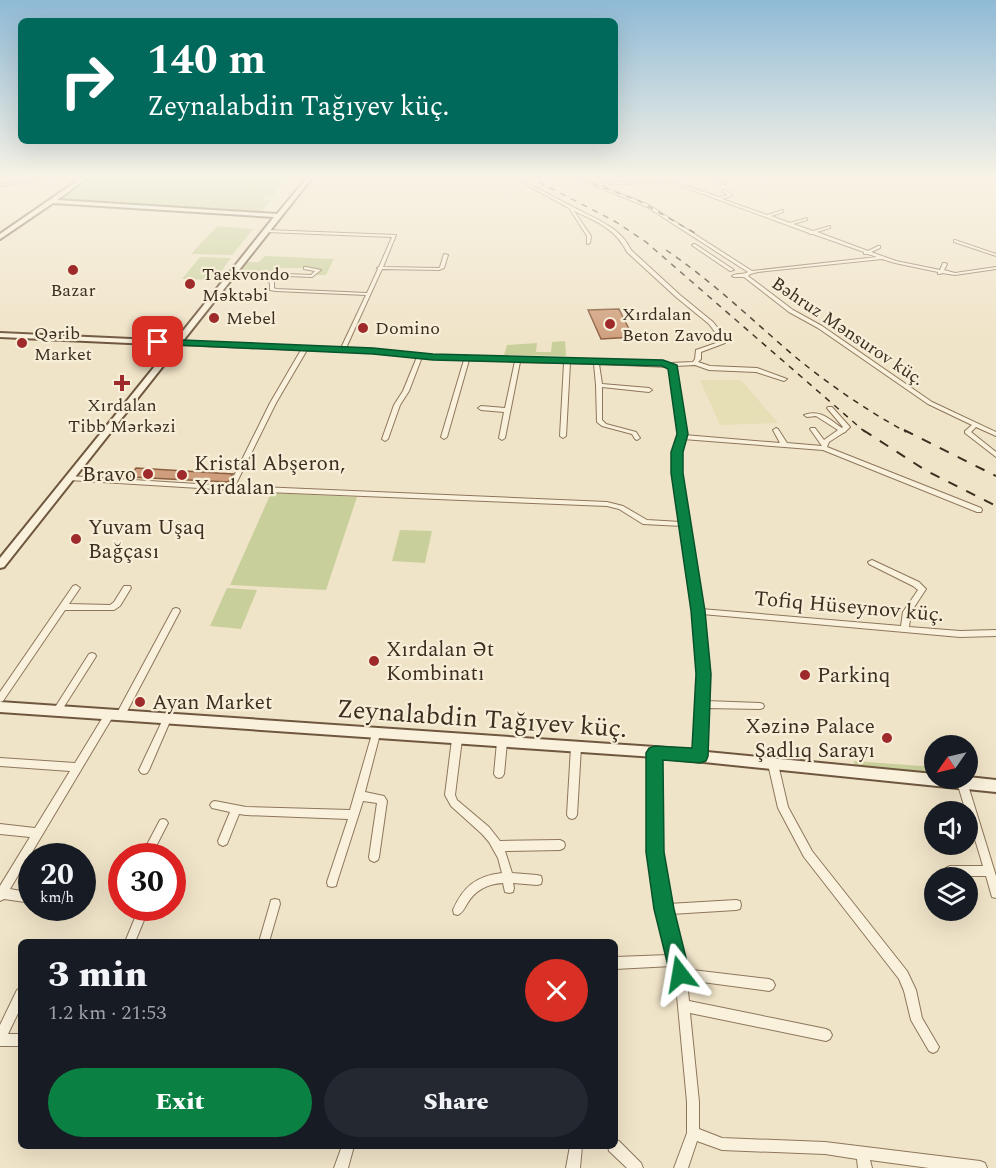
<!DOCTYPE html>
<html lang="en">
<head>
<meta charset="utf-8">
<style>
  :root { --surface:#171b24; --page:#242831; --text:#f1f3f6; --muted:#9ea1a6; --accent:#0b8043 }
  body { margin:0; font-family:Spectral,serif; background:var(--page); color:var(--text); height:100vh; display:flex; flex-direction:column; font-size:22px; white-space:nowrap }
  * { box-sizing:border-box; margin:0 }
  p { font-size:20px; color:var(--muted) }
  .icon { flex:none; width:33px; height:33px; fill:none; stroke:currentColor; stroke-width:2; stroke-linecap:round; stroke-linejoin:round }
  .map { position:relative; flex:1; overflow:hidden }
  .side { position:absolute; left:18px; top:939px; width:600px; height:210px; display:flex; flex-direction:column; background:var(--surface); border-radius:9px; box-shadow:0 6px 24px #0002 }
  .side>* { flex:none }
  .banner { position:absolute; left:18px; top:18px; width:600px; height:126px; border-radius:9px; box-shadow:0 6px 24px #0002; background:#00695c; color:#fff; overflow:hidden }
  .needle { width:39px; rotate:236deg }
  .controls { position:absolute; left:924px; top:735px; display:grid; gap:12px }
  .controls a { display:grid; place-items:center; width:54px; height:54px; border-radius:50%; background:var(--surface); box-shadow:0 6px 24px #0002; font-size:30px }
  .speed { position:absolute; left:18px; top:843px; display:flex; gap:12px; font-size:30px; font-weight:700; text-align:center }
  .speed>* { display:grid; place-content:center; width:78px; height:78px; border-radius:50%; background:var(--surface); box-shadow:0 6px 24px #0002; line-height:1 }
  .speed small { font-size:15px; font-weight:400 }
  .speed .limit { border:9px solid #d22; background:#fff; color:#111 }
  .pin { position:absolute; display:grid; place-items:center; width:51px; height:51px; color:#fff; margin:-26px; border-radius:12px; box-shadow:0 3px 9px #0006 }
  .me { position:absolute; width:66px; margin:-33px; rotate:346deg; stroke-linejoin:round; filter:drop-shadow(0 0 4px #0008) }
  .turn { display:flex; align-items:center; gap:21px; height:126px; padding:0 30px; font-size:27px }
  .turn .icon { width:78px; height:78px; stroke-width:2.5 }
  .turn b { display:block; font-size:42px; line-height:51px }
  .round { display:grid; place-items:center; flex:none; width:63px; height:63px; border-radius:32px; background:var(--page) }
  .summary { display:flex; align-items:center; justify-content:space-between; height:102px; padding:0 30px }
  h1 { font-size:36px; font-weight:800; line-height:45px }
  .primary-button { display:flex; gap:12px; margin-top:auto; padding:12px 30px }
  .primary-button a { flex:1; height:69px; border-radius:36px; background:var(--accent); color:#fff; font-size:24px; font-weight:800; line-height:69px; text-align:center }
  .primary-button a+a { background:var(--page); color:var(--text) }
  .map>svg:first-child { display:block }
  .farmland { fill:#e6deb5 }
  .green { fill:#c9cf9b }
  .building { fill:#cf9f7d; stroke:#8d5f41; stroke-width:1.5 }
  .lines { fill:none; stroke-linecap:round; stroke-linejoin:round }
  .street-casing { stroke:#8d765c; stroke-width:2 }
  .secondary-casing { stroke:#6f573f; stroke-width:4 }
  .street { fill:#faf1dc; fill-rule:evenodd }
  .secondary { fill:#faf1dc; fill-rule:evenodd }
  .rail-far1 { stroke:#3d2e20; stroke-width:1.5; stroke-dasharray:6 6; stroke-linecap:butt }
  .rail { stroke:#3d2e20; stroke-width:2; stroke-dasharray:10 10; stroke-linecap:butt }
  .route { fill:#0b8043; stroke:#07532c; stroke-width:1.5 }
  .poi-dot { fill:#9e2a2b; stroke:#f7eed8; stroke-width:2 }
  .labels { text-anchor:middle; stroke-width:4.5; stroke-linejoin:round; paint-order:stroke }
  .far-poi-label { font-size:18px; fill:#3d2e20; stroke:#f7eed8; text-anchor:start }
  .far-street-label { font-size:18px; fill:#3d2e20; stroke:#f7eed8 }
  .poi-label { font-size:21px; fill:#3d2e20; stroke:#f7eed8; text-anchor:start }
  .street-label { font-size:21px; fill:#3d2e20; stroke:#f7eed8 }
  .near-street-label { font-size:26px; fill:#3d2e20; stroke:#f7eed8 }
</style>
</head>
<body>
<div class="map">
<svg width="996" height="1168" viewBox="0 0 996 1168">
  <rect width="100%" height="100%" fill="#f0e4c8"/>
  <path class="farmland" d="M700,380h41l37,43 -58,2z"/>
  <path class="green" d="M88,179h200l-15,16 -8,1 -2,4h8l-11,13 -200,-14z
    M217,226l36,3 -21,26 -41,-1z
    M265,256l69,3 -8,16h-12l2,-7h-41l-4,5 -32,-1 8,-10h12z
    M200,257l31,1 -16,22 -33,-1z
    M565,341l1,15 -62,-1 3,-10 30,-2 -1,9h15l1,-10z
    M271,493l86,4 -31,93 -96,-5z
    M400,530l32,1 -7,32 -33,-2z
    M227,588l30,2 -16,39 -31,-3z
    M854,761l80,6v5l-79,-6z"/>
  <path class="building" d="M619,309l14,28 -32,2 -13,-29z
    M136,468l97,6 -5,8 -98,-5z"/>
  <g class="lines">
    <g class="street-casing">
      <path id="street" d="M42,179h8l-50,7v-2z
        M516,179h4c17,9 34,18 51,27 22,12 49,20 60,44l49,45 33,27 11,14 1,7 -24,9v7l-3,3 12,4 47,2 30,11 -3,2 -28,-9 -47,-2 -14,-5 -20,1 2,3 7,66 96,8 -7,-13 3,-2 2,1 9,14 35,3 -12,-17 1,-1h4l9,12 14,-10 -22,-14 -9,1 -3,-2c16,-6 25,4 38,13l1,-1 -16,-19 1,-1h4l18,20 -5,5 -2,1 -14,9 -2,5 154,61 1,2 -1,2h-4l-154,-62 -140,-11 -3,13v21l21,136 200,17 2,-14 15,-22 -5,-4 -44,-22 -1,-2 4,-2 47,22 7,7 -15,23 -2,15 51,4 36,-1v6l-36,1 -258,-23 5,52 -1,35 54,2 3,1 1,2 -1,2 -3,1 -54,-1 -1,48 -2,3 -3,1 -3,-1 -2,-3 4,-90 -5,-55 -12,-85 -39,-2 -24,-15 -12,-3 -341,-14 -197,-12 -3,-2 3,-2 160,10 41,-83 31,-53 -124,-5 -2,-1v-2l166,6 25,-53 -90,-4 -6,-1v-7l-8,-5v-3l-29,-1 -2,-1 2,-1 78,3 4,-4 -11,-2v-2h2l15,3 -9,7 -46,-2v1l8,5v7l2,1 91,4 11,-24 -1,-1 2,-1 13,-30 -126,-5v-2h1l129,5 -13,32 56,1 1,-1 4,-13 4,1 -4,13 -5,2 -57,-1 -36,79 27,1 60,6 131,5 3,-2 3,2 23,1 3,-2 3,2 72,2 22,-1 2,-3 1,-9 23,-8 -1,-6 -9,-12 -33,-27 -49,-45c-11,-23 -31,-31 -53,-41l17,25 -1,7 -3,1v-8l-18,-28zM307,350l66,3 44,4 -14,34 -9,14 -12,34 3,2 3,-2 12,-34 9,-14 13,-34 42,3 -23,77 3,2 3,-2 22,-77 46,1 -10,47 -24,-2 -3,2 3,2 23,2 -5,26 3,2 3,-2 15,-76 44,1 -4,73 3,2 3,-2 4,-73 24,1 2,21 1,37 5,4 30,8 3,5 2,1 3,-2 -4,-6 -30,-8 -4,-4v-33l47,5 3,-2 -3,-2 -47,-4 -3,-20 70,3 2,2 8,64 -5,19v21l7,49 -34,-2 -24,-14 -16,-4 -372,-16 41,-83z
        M677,179h6l-9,3 45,15 9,-2 -6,-4 3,-1 8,5 -11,4 45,16 16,-5v2l-12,4 19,7 17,-5v2l-14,4 20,7 17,-5v2l-13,4 51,19 10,-5h2v2l-9,4 25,9 44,9 3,-7h2l2,1 -3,6 11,3 41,-6v2l-41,6 -13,-2 -2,1h-2v-2l-43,-9 -13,-4 -124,13 -8,2 -2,2 45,34 29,16 110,76 64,30v4l-20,-9 -5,5 25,20v5l-31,-24v-2l7,-6 -44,-21 -110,-76 -29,-16 -45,-35h-10l-2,-1c4,-3 11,-1 16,-4l-101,-65 -64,-26 3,-1 63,25 103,66 125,-14 -9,-3h-4v-2l-51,-18h-3l-1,-1 -139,-51 -70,3 -2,-1 2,-1 67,-2z
        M713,179h5l10,4 -3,1z
        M955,240l41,14v2l-42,-14v-2z
        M694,244h1l39,26 -4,1 -37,-25 -1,-1z
        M76,585l4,3 -11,16 41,1 4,-3 10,-16h6l1,2 -11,18 -6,4h-49l-62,91 -3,1v-10l73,-106z
        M176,608l3,1 1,2 -57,108 -3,1 -3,-1 -1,-3 1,-3 55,-102 1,-2z
        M92,653l3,1 1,2 -1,2 -35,55 -3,2 -3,-2 -1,-2 1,-2 35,-55z
        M109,711l3,1 1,3 -1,3 -102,171 22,4v10l-28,-4 -4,2v-15l30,-49 -30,-3v-10l35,4 35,-57 -70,-5v-8l75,5 31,-51z
        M167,715l3,1 1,3 -22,51 -2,3 -3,1 -3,-1 -2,-3 24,-51 1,-3z
        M376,730l3,1 1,3 -15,58 19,4 3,5 -8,56 -1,3 -4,2 -4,-2 -1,-3 8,-54 -14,-2 -26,81 -1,4 -4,1 -4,-1 -1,-4 21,-63 -102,-4 -7,-1 -12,30 -4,2 -4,-2 -1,-3 12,-29 -18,-4 -2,-3 2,-3 3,-1 31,6 104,3 22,-76 1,-3z
        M457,735l3,1 2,3 -7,56 2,5 32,27 11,14 60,-1 4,2 1,3 -1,3 -4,2 -55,1 7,22 25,2 4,1 1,4 -1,4 -4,1 -24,-2 1,5 -1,4 -4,1 -4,-1 -2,-9c-16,1 -28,7 -36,21 -3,5 -4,8 -9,11l-4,-1 -1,-4c10,-23 23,-34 49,-37l-4,-15 -9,-16 -7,-8 -31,-28 -6,-11 7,-56 2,-3z
        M502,738l3,1 2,3 -3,32 -2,3 -3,1 -3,-1 -2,-3 3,-32 2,-3z
        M576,743l3,1 2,3 -4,68 -2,3 -3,1 -3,-1 -2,-3 4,-68 2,-3z
        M655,748l3,1 2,3v100l8,52 68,-4 4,1 1,4 -1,4 -4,1 -65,4 13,55 85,10 4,2 2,4 -2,4 -4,2 -82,-11 2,21 137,28 4,2 2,4 -2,4 -4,2 -136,-28 9,89v27l23,9 103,4 155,19 5,2 2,5h-58l-59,-8 2,8h-14l-1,-9 -32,-5 -103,-4 -25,-9 -9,27h-14l13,-35v-31l-11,-117 -4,-19 -57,3v-12l54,-2 -10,-46 -9,-57v-100l2,-3z
        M773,760l3,1 2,3 10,43 24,44 95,120 9,19 6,28 17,29 -2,4 -4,2 -4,-2 -18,-31 -7,-29 -5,-12 -95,-122 -26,-49 -10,-44 2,-3z
        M964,778l3,4 29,94v22l-4,-1 -6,-21h-36l-4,-2 -1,-3 1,-3 4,-2h33l-15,-50v-4h-2l-9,-30 2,-3z
        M163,819l3,1 2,3 -17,33h-10l19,-36z
        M275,899l4,1 1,4 -11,38h-10l11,-38 1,-4z
        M139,908h10l-14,34h-10z
        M21,988v19l-13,27h13v12h-21v-21l17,-35z
        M615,1140l4,1 22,22 2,5h-16l-18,-17 -1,-5h7z
        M342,1146h12l-6,22h-14z
        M570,1146h12l-2,22h-14z"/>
    </g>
    <g class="secondary-casing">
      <path id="secondary" d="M80,179h6l-29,21 220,14 29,-35h5l-307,388 -4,1v-10l172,-213 -172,-8v-4l175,8 99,-124 -221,-14 -53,36v-5z
        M0,702l655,45 279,27v4l34,-1 28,3v12l-341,-35 -655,-45z"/>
    </g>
    <use href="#street" class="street"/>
    <use href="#secondary" class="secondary"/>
    <path class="rail-far1" d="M581,179l58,22 56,32
      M539,182l77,40 30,20 219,190
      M666,250c46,31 85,69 127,105 35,29 73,55 113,77"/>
    <path class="rail" d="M863,430l62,40 71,36
      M904,430l92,46"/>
  </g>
  <linearGradient id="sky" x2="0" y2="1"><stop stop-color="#8fbad6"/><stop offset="0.52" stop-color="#f8f3e6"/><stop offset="1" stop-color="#f8f3e6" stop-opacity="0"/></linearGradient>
  <rect width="996" height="342" fill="url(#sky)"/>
  <path class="route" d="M158,339l215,9 60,6 230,6 14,5 11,69 -5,18v21l22,138 6,63 -3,82 -2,5 -6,2 -37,-3 1,92 10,57 16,65 -3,7 -7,3 -7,-3 -3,-7 -16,-65 -8,-57v-99l3,-5 6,-2 37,2 4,-74 -5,-63 -20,-138v-21l6,-18 -9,-65 -6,-3 -229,-6 -60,-6 -218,-10v-4z"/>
  <g class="poi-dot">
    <circle cx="73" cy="270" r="6"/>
    <circle cx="190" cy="284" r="6"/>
    <circle cx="214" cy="318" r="6"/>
    <circle cx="610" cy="324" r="6"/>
    <circle cx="363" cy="328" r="6"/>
    <circle cx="22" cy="343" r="6"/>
    <path d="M119 374h6v6h6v6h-6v6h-6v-6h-6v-6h6z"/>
    <circle cx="148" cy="474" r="6"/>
    <circle cx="182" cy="475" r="6"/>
    <circle cx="76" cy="539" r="6"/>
    <circle cx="374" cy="661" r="6"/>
    <circle cx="805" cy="675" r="6"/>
    <circle cx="140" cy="702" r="6"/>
    <circle cx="887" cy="738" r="6"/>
  </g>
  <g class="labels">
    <g class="far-poi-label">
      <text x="202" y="280">Taekvondo<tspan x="202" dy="21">Məktəbi</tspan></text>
      <text x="73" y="296" text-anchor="middle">Bazar</text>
      <text x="622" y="320">Xırdalan<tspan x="622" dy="21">Beton Zavodu</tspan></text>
      <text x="226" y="324">Mebel</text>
      <text x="375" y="334">Domino</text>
      <text x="34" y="339">Qərib<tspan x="34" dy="21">Market</tspan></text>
      <text x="122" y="411" text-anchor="middle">Xırdalan<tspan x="122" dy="21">Tibb Mərkəzi</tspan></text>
    </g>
    <g class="far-street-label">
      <text transform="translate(848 331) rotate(34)" y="6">Bəhruz Mənsurov küç.</text>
    </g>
    <g class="poi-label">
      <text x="194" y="470">Kristal Abşeron,<tspan x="194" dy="24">Xırdalan</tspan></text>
      <text x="136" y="481" text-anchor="end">Bravo</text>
      <text x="88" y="534">Yuvam Uşaq<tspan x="88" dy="24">Bağçası</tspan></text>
      <text x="386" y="656">Xırdalan Ət<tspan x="386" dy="24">Kombinatı</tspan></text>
      <text x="817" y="682">Parkinq</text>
      <text x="152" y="709">Ayan Market</text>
      <text x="875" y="733" text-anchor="end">Xәzinә Palace<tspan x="875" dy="24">Şadlıq Sarayı</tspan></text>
    </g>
    <g class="street-label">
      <text transform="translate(849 606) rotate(5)" y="7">Tofiq Hüseynov küç.</text>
    </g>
    <g class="near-street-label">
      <text transform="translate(482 718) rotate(4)" y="9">Zeynalabdin Tağıyev küç.</text>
    </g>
  </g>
</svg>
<div class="controls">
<a><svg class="needle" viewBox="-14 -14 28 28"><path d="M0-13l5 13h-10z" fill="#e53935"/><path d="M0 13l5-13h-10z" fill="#9ea1a6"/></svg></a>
<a><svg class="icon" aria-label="sound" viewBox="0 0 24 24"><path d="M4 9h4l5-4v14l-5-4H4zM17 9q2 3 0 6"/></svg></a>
<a><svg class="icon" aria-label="layers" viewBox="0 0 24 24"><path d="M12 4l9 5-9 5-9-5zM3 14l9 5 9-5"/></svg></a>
</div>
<div class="speed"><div>20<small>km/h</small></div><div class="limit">30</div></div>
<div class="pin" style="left:158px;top:342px;background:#d93025"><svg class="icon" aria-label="arrive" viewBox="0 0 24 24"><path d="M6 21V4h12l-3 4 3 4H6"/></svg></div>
<svg class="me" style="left:680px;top:974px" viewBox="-20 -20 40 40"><path d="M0-17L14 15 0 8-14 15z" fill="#0b8043" stroke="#fff" stroke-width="4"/></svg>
<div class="banner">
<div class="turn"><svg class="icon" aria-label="right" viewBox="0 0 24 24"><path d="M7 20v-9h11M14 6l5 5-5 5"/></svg><div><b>140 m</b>Zeynalabdin Tağıyev küç.</div></div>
</div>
<section class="side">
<div class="summary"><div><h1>3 min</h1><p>1.2 km · 21:53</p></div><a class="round" style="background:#d93025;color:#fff"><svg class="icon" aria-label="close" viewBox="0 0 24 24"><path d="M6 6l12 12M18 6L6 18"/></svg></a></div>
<div class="primary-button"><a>Exit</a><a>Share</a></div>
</section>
</div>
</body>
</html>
